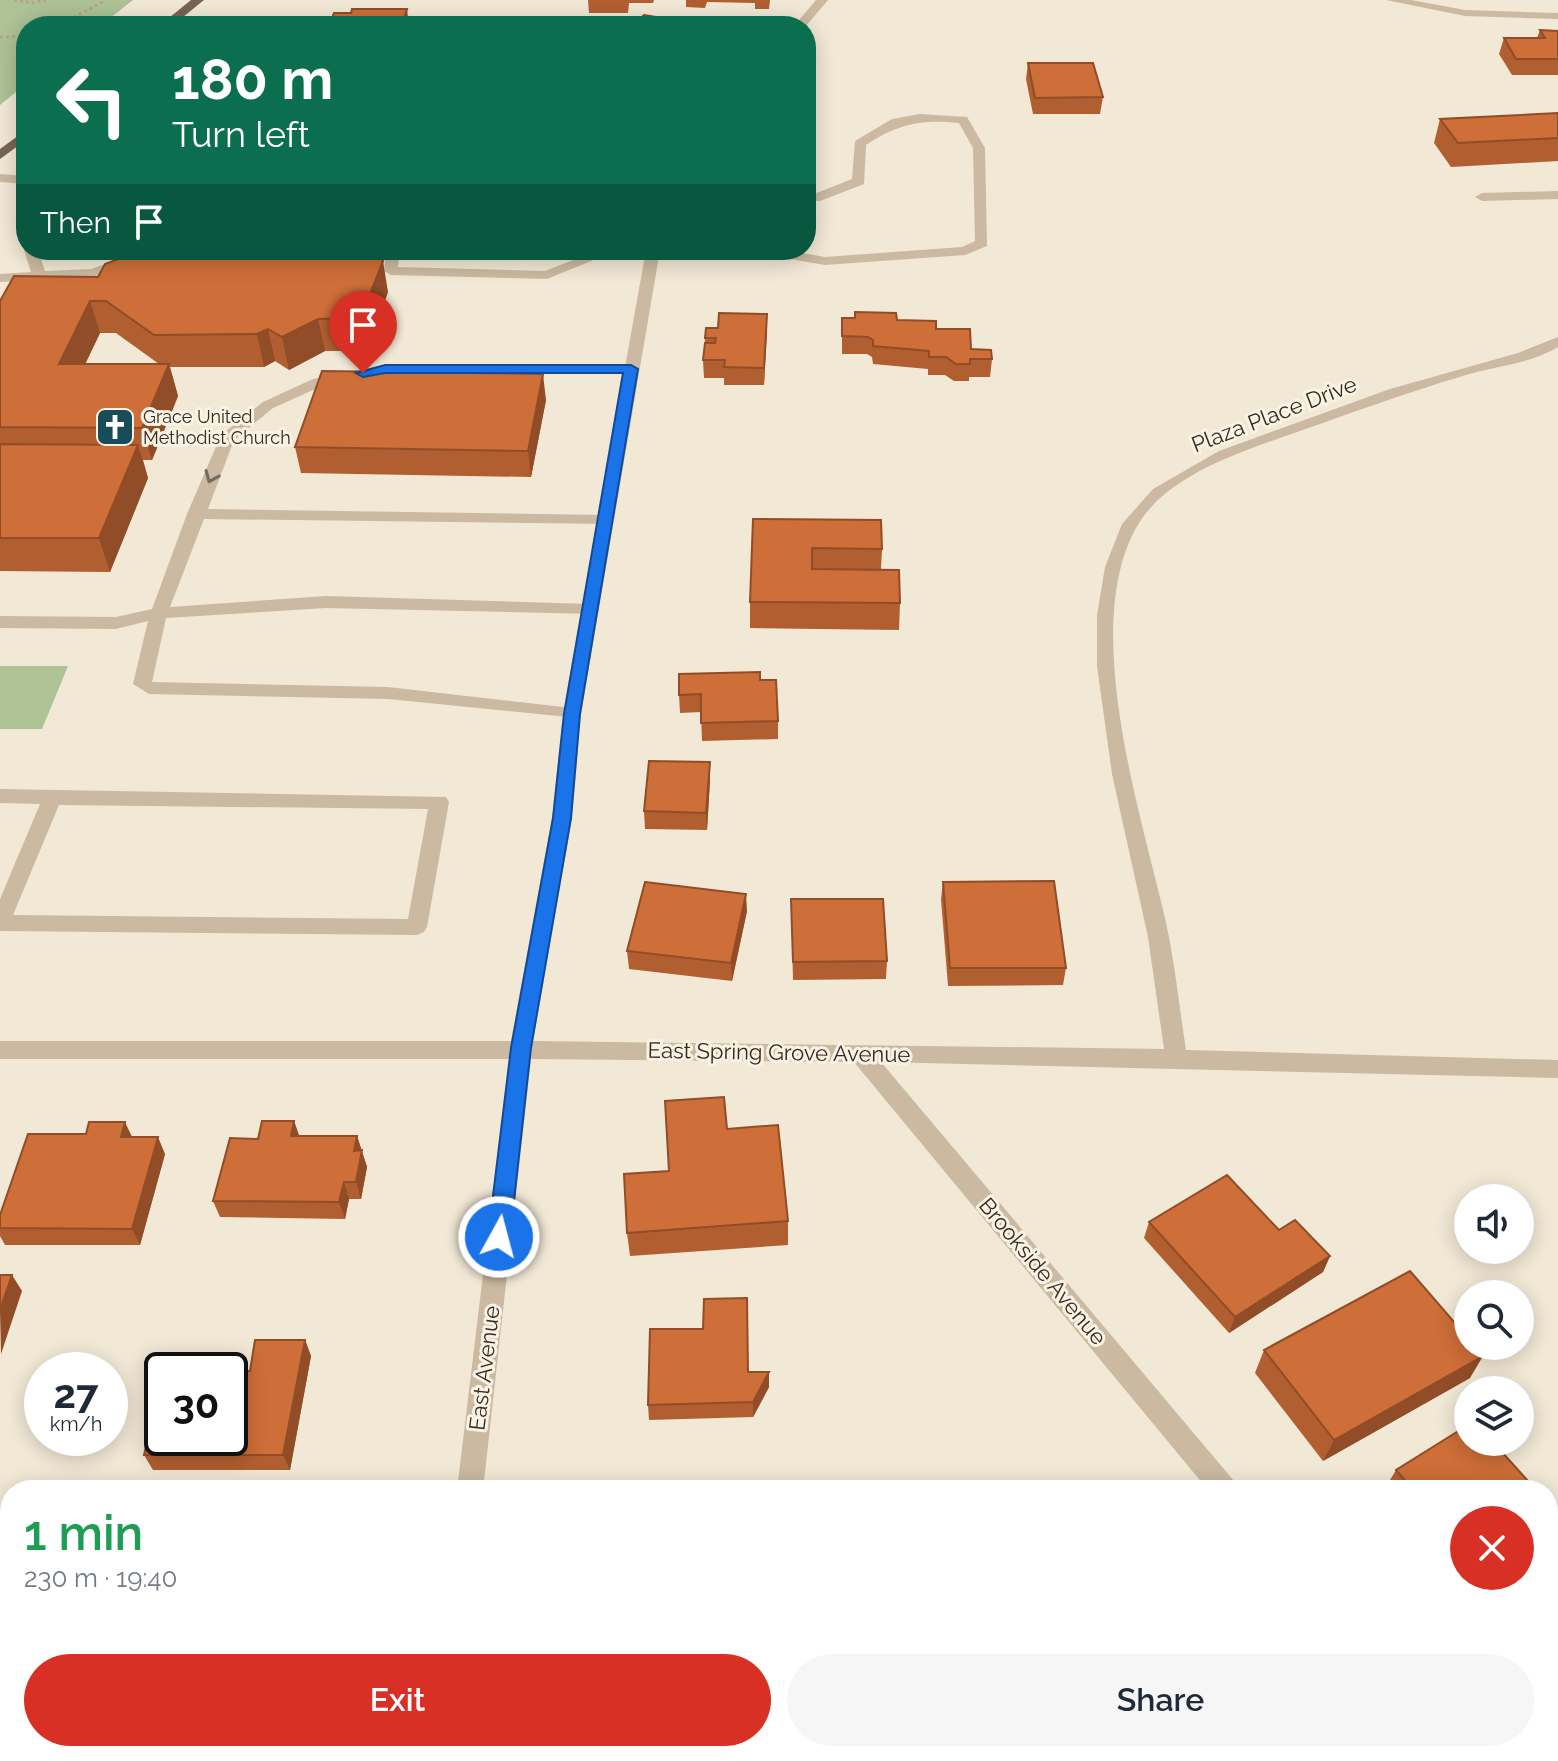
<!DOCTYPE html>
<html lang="en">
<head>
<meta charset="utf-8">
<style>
  :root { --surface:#fff; --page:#f6f6f7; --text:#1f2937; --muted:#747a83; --accent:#d93025 }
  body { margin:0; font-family:Raleway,sans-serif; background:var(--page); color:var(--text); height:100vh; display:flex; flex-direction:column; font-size:30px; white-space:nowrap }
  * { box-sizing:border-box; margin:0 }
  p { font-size:26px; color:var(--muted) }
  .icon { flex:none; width:44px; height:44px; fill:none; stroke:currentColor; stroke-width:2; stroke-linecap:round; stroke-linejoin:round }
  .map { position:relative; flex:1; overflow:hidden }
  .panel { position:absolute; left:0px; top:1480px; width:1558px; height:282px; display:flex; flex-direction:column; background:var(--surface); border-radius:32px 32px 0 0; box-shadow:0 4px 20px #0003 }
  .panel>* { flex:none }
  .banner { position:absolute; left:16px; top:16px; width:800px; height:244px; border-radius:32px; box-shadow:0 4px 20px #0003; background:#0b6e4f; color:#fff; overflow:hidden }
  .buttons { position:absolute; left:1454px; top:1184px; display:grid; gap:16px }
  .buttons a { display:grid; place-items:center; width:80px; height:80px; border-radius:50%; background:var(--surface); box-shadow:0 4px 20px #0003; font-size:40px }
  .speed { position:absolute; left:24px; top:1352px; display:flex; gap:16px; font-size:40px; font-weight:700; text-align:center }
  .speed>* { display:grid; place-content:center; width:104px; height:104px; border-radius:50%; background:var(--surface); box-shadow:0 4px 20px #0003; line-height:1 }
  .speed small { font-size:20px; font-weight:400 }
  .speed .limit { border:4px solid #111; border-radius:12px; background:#fff; color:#111 }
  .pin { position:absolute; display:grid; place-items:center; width:68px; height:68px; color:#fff; margin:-82px -34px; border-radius:50% 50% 50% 0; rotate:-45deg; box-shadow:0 0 8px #0007 }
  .pin .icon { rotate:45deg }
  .me { position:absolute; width:88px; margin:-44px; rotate:7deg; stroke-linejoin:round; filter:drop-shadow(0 0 6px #0008) }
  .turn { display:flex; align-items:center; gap:28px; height:168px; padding:0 24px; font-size:36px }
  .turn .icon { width:104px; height:104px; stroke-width:2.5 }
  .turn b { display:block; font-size:56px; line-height:68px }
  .then { display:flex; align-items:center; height:76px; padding:0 24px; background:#0003; gap:16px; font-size:30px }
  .round { display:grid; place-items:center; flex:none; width:84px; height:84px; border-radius:42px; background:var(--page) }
  .headline { display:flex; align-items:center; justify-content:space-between; height:136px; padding:0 24px }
  h1 { font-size:48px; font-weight:600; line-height:60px; color:#1e9e55 }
  .cta { display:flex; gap:16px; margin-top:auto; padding:16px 24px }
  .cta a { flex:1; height:92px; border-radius:48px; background:var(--accent); color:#fff; font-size:32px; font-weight:600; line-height:92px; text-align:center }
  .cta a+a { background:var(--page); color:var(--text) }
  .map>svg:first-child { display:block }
  .green { fill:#adc295 }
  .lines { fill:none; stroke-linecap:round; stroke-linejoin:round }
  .path { stroke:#b6a38b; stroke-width:3; stroke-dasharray:3 3; stroke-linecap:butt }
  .service { fill:#cbb9a1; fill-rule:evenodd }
  .minor { fill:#cbb9a1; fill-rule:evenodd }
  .primary { fill:#786454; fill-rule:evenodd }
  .wall { fill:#b15f30; fill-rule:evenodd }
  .shaded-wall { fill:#904d27 }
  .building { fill:#ce6e38; stroke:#904d27; stroke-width:2 }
  .oneway { stroke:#786b5c }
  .route { fill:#1a73e8; stroke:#114b97; stroke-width:2 }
  .labels { text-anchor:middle; stroke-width:6; stroke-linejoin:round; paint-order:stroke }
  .far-poi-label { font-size:18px; fill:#342b24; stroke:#faf2e2; text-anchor:start }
  .street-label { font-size:22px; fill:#342b24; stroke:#faf2e2 }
</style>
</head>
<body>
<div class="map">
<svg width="1558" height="1761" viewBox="0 0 1558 1761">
  <rect width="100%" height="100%" fill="#f2e8d6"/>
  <path class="green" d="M0,0h133l-33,26h-74v58l-26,21z
    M0,666h68l-26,63h-42z"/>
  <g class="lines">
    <path class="path" d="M14,0l18,3 14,-3
      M58,26l48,-26
      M0,37l26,-1"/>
    <path class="service" d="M920,114l47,3 18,31 2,98 -22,9 -140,10 -70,-12 -2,-3h32l40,7 137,-10 13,-6 -2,-93 -14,-25c-37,-4 -62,1 -93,22l-2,39 -44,17h-14v-8l8,1 38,-15 3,-38 37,-22z
      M0,174l26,2v8l-26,-2z
      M1558,191v8l-76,2 -7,-4 7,-4z
      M26,247v3h12l7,21 46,-2 54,-19h20l-72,27 -93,5v-8l31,-2 -7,-22z
      M386,250h14l-2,17 147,4 54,-21h19l-71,29 -156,-4 -7,-4z
      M385,365h246l7,4 -7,4h-246l-63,13 -49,22 -39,32 -26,69 398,6 8,5 -2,4 -408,-5 -34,88 156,-11 264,8 6,2 3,4 -3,4 -270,-6 -160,10 -14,64 236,5 184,21 6,2 3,4 -3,4 -190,-19 -239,-5 -16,-10 15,-63 -32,8 -116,-1v-12l116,1 36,-8 35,-95 34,-79 42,-33 50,-23z
      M0,789l446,8 3,5 -22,125 -3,5 -7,3 -417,-4v-32l40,-95 -40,-1zM59,805l369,4 -20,110 -395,-4z"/>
    <path class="minor" d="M816,0h12l-22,26h-12z
      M1386,0h25l54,10 93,3v6l-93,-3z
      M646,250h14l-79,464 -9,104 -39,223 631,8 -16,-112 -36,-163 -15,-108v-51l8,-48 17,-43 31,-35 66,-38 171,-62 128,-36 40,-16v10c-28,17 -62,19 -92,28 -64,19 -126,42 -189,64 -47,17 -110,39 -138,84 -61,99 2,290 26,395 10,44 14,88 21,132l372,10v18l-677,-16 353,419 4,9h-30l-354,-428 -323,-3 -48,431h-26l52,-431h-509v-18h511l41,-223 11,-104z
      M425,1752h28l-1,9h-28z
      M1430,1752h32l3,9h-32z"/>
    <path class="primary" d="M191,0h13l-32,26h-13z
      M26,130v10l-26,19v-10z"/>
  </g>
  <path class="wall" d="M588,0h66l-1,3h-24l-1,10h-39z
    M686,0h84l-1,9h-14v-6l-48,-1 -2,6 -19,-1z
    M1540,30l18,1v44h-46l-13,-21 5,-16h33z
    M1028,63l75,34 -3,17h-67l-7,-35z
    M1558,113v48l-107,6 -17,-24 6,-24z
    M123,250h245l20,42 -19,51 -12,8h-32l-36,19 -14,-9 -11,6h-94l8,29 -26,64h-9l5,18 -38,94 -110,-1v-270l98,-24 27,-20zM100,333h16l43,31h-74z
    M767,314l-3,71h-40v-7h-20l-1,-18 3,-32h12z
    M842,318l55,2 39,9 56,30 -2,18h-21v4h-15l-9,-6h-17v-6l-55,-5 -1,-7 -5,-3h-25z
    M546,400l-15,77 -230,-4 -6,-26z
    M753,519l129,30 -1,20 19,34 -1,27 -149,-2v-26z
    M760,680l18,41v18l-76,2 -1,-29 -21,1 -1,-18z
    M710,780l-3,50 -62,-1 -1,-18z
    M943,882l123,86 -3,17 -115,1 -7,-87z
    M791,899l96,62 -1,18 -93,1z
    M747,911l-15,70 -103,-12 -2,-18z
    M294,1121l5,15h58l10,31 -6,32h-12l-4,20 -125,-2 -7,-16 45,-62z
    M727,1129l61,92v24l-158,11 -3,-23z
    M132,1137l33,17 -25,91h-135l-5,-9v-21z
    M1149,1222l130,8 51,26 -7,16 -94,61 -85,-95z
    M305,1340l6,16 -21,114h-137l-9,-15 106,-84z
    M1264,1350l206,28 -147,83 -68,-88z
    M748,1372l21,15 -16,30 -104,3 -1,-15z
    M1396,1470l140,20h-144l-5,-5z
    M1558,1556v97l-10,-11v-78z"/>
  <path class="shaded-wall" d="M407,9l2,17h-7z
    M383,261l5,31 -19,51 -12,8 -6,-33z
    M90,301l10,32 -30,63 -11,-32z
    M767,314v17l-3,54v-17z
    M318,319l7,32 -36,19 -7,-33z
    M268,329l7,32 -11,6 -7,-33z
    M169,364l9,32 -26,64 -10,-32z
    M543,374l3,26 -15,77 -3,-26z
    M138,445l10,33 -38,94 -11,-34z
    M710,762v18l-3,50 -1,-17z
    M746,894l1,17 -15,70 -1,-18z
    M294,1121l6,17 -9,-2z
    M125,1122l8,17 -12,-2z
    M357,1136l10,31 -6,32 -5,-17 -2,-31z
    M158,1137l7,17 -25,91 -8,-16z
    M344,1182l5,17 -4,20 -6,-17z
    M1330,1256l-7,16 -94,61 6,-16z
    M12,1275l10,16 -21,63 -1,-44z
    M305,1340l6,16 -21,114 -7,-15z
    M1483,1356l-13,22 -147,83 11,-21z
    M769,1372v15l-16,30v-15z
    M208,1752h2l6,9h-8z"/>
  <path class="building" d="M352,9h55l-5,17h-73l5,-13h17z
    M644,15l53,9 -2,2h-87l8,-7 20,3z
    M1540,30l18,1v28h-42l-12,-21h41z
    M1028,63h65l10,34 -68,1z
    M1558,113v25l-100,5 -18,-24z
    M130,250h238l15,11 -20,50 -12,7 -33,1 -36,18 -14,-8 -11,5 -103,1 -48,-34h-16l-31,63h110l-27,64 -142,-1v-126l14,-25 84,1 7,-13 29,-11z
    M855,312l41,1 1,7 39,1v8h34l1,20 20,1 1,9h-22v5h-14l-10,-7h-17v-6l-56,-5v-6l-5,-3 -26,-1v-18h13z
    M719,313l48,1 -3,54 -40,-1 1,-7h-22l2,-17h10l1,-5h-11l1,-10h12z
    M322,371l221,3 -15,77 -233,-4z
    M0,444l138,1 -39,93h-99z
    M753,519l128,1 1,29 -70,-1v21l87,1 1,33 -150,-1z
    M760,672v8h16l2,41 -77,2v-29l-22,1v-21z
    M649,761l61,1 -4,51 -62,-2z
    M1054,881l12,87h-116l-7,-86z
    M645,882l101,12 -15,69 -104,-12z
    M791,899h92l4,62 -94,1z
    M724,1097l3,32 51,-4 10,96 -161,12 -3,-59 45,-3 -4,-70z
    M262,1121h32l-3,15h66l-3,15 8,-1 -6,32h-12l-5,20 -126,-1 17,-63 28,1z
    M89,1122h36l-4,15h37l-26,92 -132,-1v-13l28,-81h58z
    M1227,1175l52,55 16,-10 35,36 -95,61 -86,-95z
    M1410,1271l58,67v8h7l8,10 -149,84 -70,-90z
    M0,1275h12l-12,35z
    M747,1298l1,74h21l-16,30 -105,3 2,-76h53l1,-30z
    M255,1340h50l-22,115h-139l18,-76v59h68v-67h20z
    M1468,1425v17h25l43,48h-123l-17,-20z
    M891,1483l92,2v5h-92z
    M1558,1556v71l-10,-11v-52z
    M72,1752h136v9h-138z
    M624,1752h34l89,9h-124z"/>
  <defs><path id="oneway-chevron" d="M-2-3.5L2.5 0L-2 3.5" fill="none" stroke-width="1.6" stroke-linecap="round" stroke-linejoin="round" transform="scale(2)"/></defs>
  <use class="oneway" href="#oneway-chevron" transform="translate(211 477) rotate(113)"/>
  <path class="route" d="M385,365h246l7,4 -58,345 -9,104 -40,230 -21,189 -3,7h-16l-3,-7 23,-189 42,-230 11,-104 59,-341h-238l-22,4 -7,-4z"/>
  <defs>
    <g id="church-square" transform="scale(2)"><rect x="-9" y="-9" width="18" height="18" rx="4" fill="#184c58" stroke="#faf2e2"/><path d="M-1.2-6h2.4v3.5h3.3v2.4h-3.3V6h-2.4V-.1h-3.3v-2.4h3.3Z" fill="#fff"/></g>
  </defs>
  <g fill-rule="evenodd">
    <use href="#church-square" x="115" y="427"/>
  </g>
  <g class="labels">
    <g class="far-poi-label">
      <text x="143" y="423">Grace United<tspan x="143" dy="21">Methodist Church</tspan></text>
    </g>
    <g class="street-label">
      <text transform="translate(1274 414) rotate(-21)" y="8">Plaza Place Drive</text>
      <text transform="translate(779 1052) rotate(1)" y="8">East Spring Grove Avenue</text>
      <text transform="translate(1043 1271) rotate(50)" y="8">Brookside Avenue</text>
      <text transform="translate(484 1368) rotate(-83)" y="8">East Avenue</text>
    </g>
  </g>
</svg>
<div class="buttons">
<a><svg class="icon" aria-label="sound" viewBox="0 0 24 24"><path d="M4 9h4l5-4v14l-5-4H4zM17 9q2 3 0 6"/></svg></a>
<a><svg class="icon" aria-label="search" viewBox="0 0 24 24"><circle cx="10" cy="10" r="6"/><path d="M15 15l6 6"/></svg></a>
<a><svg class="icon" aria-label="layers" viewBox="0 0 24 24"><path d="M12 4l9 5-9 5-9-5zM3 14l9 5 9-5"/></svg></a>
</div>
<div class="speed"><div>27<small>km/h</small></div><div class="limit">30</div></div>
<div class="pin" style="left:363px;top:373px;background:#d93025"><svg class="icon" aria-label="arrive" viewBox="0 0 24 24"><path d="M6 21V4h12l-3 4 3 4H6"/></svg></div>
<svg class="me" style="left:499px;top:1237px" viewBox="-20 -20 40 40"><circle r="17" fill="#1a73e8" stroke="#fff" stroke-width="3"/><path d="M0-11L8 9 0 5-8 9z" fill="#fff"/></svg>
<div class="banner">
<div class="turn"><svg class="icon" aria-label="left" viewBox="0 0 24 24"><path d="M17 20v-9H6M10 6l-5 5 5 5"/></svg><div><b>180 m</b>Turn left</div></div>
<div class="then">Then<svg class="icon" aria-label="arrive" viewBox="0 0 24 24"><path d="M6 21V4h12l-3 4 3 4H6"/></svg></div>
</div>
<section class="panel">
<div class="headline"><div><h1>1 min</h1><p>230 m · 19:40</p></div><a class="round" style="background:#d93025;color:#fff"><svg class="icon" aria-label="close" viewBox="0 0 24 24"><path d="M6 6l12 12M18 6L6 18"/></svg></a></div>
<div class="cta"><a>Exit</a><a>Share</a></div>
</section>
</div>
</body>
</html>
